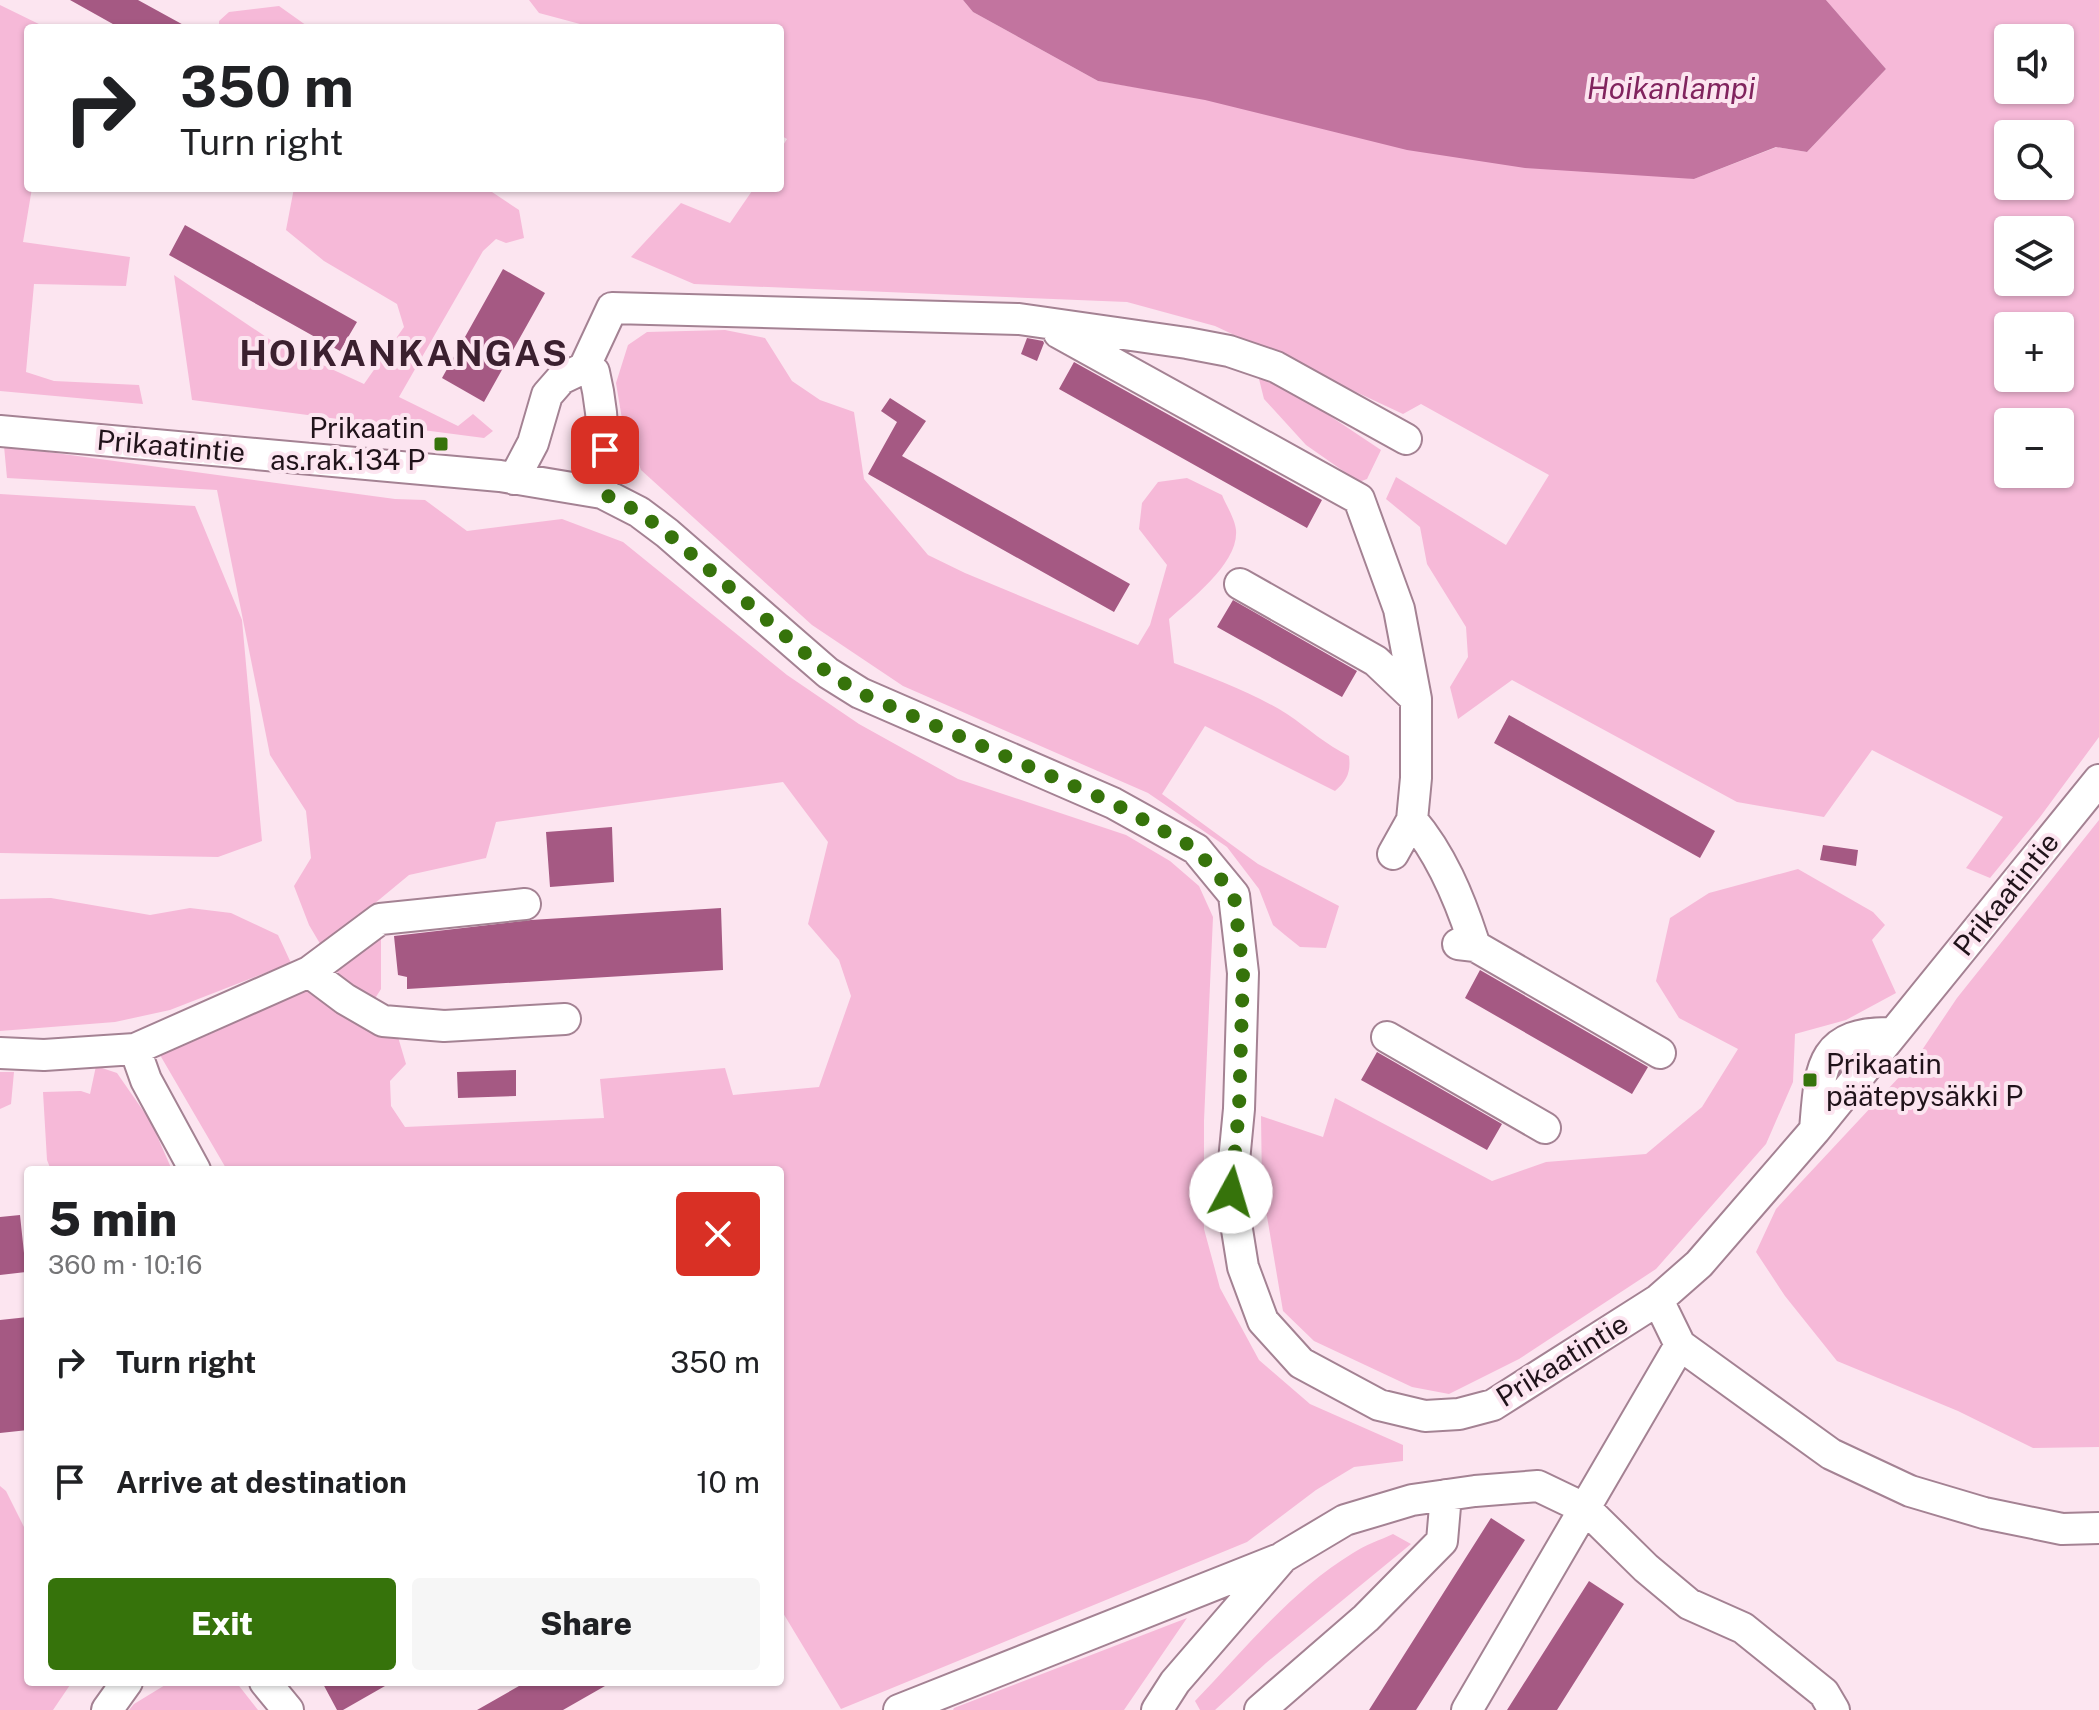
<!DOCTYPE html>
<html lang="en">
<head>
<meta charset="utf-8">
<style>
  :root { --surface:#fff; --page:#f6f6f6; --text:#202124; --muted:#757577; --accent:#36730b }
  body { margin:0; font-family:"Public Sans",sans-serif; background:var(--page); color:var(--text); height:100vh; display:flex; flex-direction:column; font-size:30px; white-space:nowrap }
  * { box-sizing:border-box; margin:0 }
  p { font-size:26px; color:var(--muted) }
  .icon { flex:none; width:44px; height:44px; fill:none; stroke:currentColor; stroke-width:2; stroke-linecap:round; stroke-linejoin:round }
  .map { position:relative; flex:1; overflow:hidden }
  .panel { position:absolute; left:24px; top:1166px; width:760px; height:520px; display:flex; flex-direction:column; background:var(--surface); border-radius:8px; box-shadow:0 2px 6px #0004 }
  .panel>* { flex:none }
  .guide { position:absolute; left:24px; top:24px; width:760px; height:168px; border-radius:8px; box-shadow:0 2px 6px #0004; background:#fff; color:var(--text); overflow:hidden }
  .tools { position:absolute; left:1994px; top:24px; display:grid; gap:16px }
  .tools a { display:grid; place-items:center; width:80px; height:80px; border-radius:8px; background:var(--surface); box-shadow:0 2px 6px #0004; font-size:40px }
  .pin { position:absolute; display:grid; place-items:center; width:68px; height:68px; color:#fff; margin:-34px; border-radius:16px; box-shadow:0 4px 12px #0006 }
  .me { position:absolute; width:88px; margin:-44px; rotate:6deg; stroke-linejoin:round; filter:drop-shadow(0 0 6px #0008) }
  .turn { display:flex; align-items:center; gap:28px; height:168px; padding:0 24px; font-size:36px }
  .turn .icon { width:104px; height:104px; stroke-width:2.5 }
  .turn b { display:block; font-size:56px; line-height:68px }
  .round { display:grid; place-items:center; flex:none; width:84px; height:84px; border-radius:8px; background:var(--page) }
  .summary { display:flex; align-items:center; justify-content:space-between; height:136px; padding:0 24px }
  h1 { font-size:48px; font-weight:800; line-height:60px }
  .action { display:flex; gap:16px; margin-top:auto; padding:16px 24px }
  .action a { flex:1; height:92px; border-radius:8px; background:var(--accent); color:#fff; font-size:32px; font-weight:800; line-height:92px; text-align:center }
  .action a+a { background:var(--page); color:var(--text) }
  ul { padding:0; list-style:none }
  li { display:flex; align-items:center; gap:24px; height:120px; padding:0 24px }
  li div { flex:1 }
  li b { display:block; font-size:30px }
  li em { font-style:normal }
  .map>svg:first-child { display:block }
  .green { fill:#f6b9d8; fill-rule:evenodd }
  .water { fill:#c2749f }
  .building { fill:#a55983 }
  .lines { fill:none; stroke-linecap:round; stroke-linejoin:round }
  .minor-casing { stroke:#a48293; stroke-width:34 }
  .minor { stroke:#fff; stroke-width:30 }
  .route { stroke:#36730b; stroke-width:14; stroke-dasharray:0 25.2 }
  .poi-dot { fill:#36730b; stroke:#fce5f0; stroke-width:3 }
  .labels { text-anchor:middle; stroke-width:8; stroke-linejoin:round; paint-order:stroke }
  .poi-label { font-size:28px; fill:#20131a; stroke:#fce5f0; text-anchor:end }
  .street-label { font-size:28px; fill:#20131a; stroke:#fce5f0 }
  .water-label { font-size:30px; font-style:italic; fill:#81245e; stroke:#fce5f0 }
  .district-label { font-size:36px; font-weight:bold; letter-spacing:2px; fill:#3b202f; stroke:#fce5f0 }
</style>
</head>
<body>
<div class="map">
<svg width="2099" height="1710" viewBox="0 0 2099 1710">
  <rect width="100%" height="100%" fill="#fce5f0"/>
  <path class="green" d="M529,0h434l10,12 125,69 596,98 83,-32 30,5 79,-83 -60,-69h273v737l-59,80 -50,61 -24,-10 37,-51 -131,-67 -48,67 -87,-15 -225,-122 -54,39 -8,-32 18,-30 -2,-30 -39,-63 -7,-37 -34,-28 10,-22 110,68 43,-70 -128,-71 -18,10 -188,-88 -88,-24 -433,-18 -63,-27 50,-54 49,20 24,-35h26v-38l7,-11 -7,-4v-107h-185l-56,-15zM2008,38h52v52h-52zM2008,134h52v52h-52zM2008,230h52v52h-52zM2008,326h52v52h-52zM2008,422h52v52h-52z
    M0,5l47,23h-19v160h4l-9,54 107,15 -4,29 -92,-2 -8,88 28,9 85,4 4,19 -143,-13z
    M279,6l31,22h-91v-7l10,-9z
    M294,188h192l33,22 5,28 -18,5 -10,-4 -13,12 -84,146 59,29 15,-12 20,17 -9,7 -292,-38 -18,-125 101,68 89,41 40,-57 -7,-23 -73,-43 -38,-31z
    M725,330l40,8 27,43 28,19 34,12 10,67 64,76 37,18 173,72 12,-20 17,-60 -28,-36 3,-26 16,-21 29,-4 35,17c4,10 13,24 14,35 3,33 -45,69 -67,89l5,44c38,15 78,29 113,51 21,14 39,31 62,42 2,16 -2,25 -14,35l-130,-65 -43,68 96,70 81,42 -13,42 -26,-1 -15,-12 -12,-10 -14,-36 -32,-42 -79,-54 -245,-107 -91,-61 -171,-155 -19,-51 -6,-36 12,-38 19,-13z
    M1273,378l108,72 -14,29 -8,3 -53,-37 -42,-46 -5,-20z
    M4,446l391,53 30,1 42,31 95,-12 61,23 164,133 72,49 99,55 168,56 44,26 29,25 14,31 -9,204v108l16,59 39,72 51,44 93,41v16l-49,6 -38,23 -69,52 -406,167 -61,-101v-438h-553l-67,-115 59,-25 85,-44 67,40 27,11 8,27 -16,17 1,25 14,21 199,-9 -4,-39 125,-11 8,27 86,-8 32,-91 -12,-36 -31,-36 20,-82 -45,-60 -287,40 -10,36 -77,17 -87,72 -13,-22 -15,-39 17,-28 -5,-47 -36,-56 -53,-265 -210,-12z
    M0,494l195,12 47,114 20,221 -44,16 -218,-4z
    M2099,820v627l-66,1 -75,-37 -121,-50 -52,-65 -29,-44 20,-43 140,-150 41,-61z
    M1798,869l75,43 12,13 -13,15 24,53 -50,27 -51,14 -2,48 -27,62 -110,125 -137,90 -70,35 -37,-7 -98,-46 -31,-30 -21,-124 -1,-71 62,21 12,-39 157,83 54,-19 100,-8 56,-47 36,-58 -59,-31 -23,-37 14,-63 39,-25z
    M51,898l99,17 40,-7 41,5 47,22 13,28 -121,47 -55,12 -115,9v-132z
    M373,936h8v53l-7,11 -35,-20 -2,-9z
    M96,1066l21,7 34,49 21,48h-121l-4,-10 -4,-68 38,-1 9,3z
    M0,1072h14l-3,32 -11,5z
    M0,1486l6,5 22,44v147h44l-19,28h-53z
    M1393,1534l18,10 -145,119 -51,47h-15l-5,-9c49,-51 97,-111 158,-148 12,-8 27,-13 40,-19z
    M1187,1618l-63,92h-171l1,-2z
    M170,1682h66l22,28h-129l5,-6z"/>
  <path class="water" d="M963,0h863l60,69 -79,83 -31,-5 -82,32 -169,-11 -118,-18 -202,-50 -107,-19 -125,-69z"/>
  <path class="building" d="M70,0h68l51,28h-69z
    M185,225l172,97 -17,29 -171,-96z
    M503,269l42,24 -61,109 -42,-24z
    M1027,338l16,3 1,2 -7,18 -16,-7z
    M1074,362l248,138 -15,28 -248,-139z
    M890,398l36,23 -24,35 228,128 -16,28 -246,-138 29,-52 -16,-11z
    M1233,600l124,71 -15,26 -125,-70z
    M1509,715l206,116 -15,27 -206,-115z
    M612,827l2,55 -64,5 -4,-55z
    M1823,845l35,5 -2,16 -36,-6z
    M721,908l2,62 -316,19v-12l-9,-2 -4,-39 137,-16z
    M1480,970l168,97 -16,27 -167,-96z
    M1377,1052l125,72 -15,26 -126,-70z
    M516,1070v26l-58,2 -1,-26z
    M20,1215l6,57 -26,3v-58z
    M28,1317v113l-28,3v-113z
    M1491,1518l34,22 -109,170h-47z
    M1589,1581l35,23 -67,106h-50z
    M322,1682h70l-49,28h-6z
    M526,1682h86l-49,28h-86z"/>
  <g class="lines">
    <g class="minor-casing">
      <path id="minor" d="M1059,333l300,166 40,110 17,90v79l-4,42 -19,34
        M584,368l10,4c10,41 11,79 8,121
        M0,431l500,45 102,17 37,19 28,21 161,140 32,20 253,110 83,46 38,46 9,78 -4,136 -8,83 12,75 20,54 38,42 78,42 46,11 34,-2 34,-9 165,-105 41,-36 116,-134 284,-350
        M514,479l19,-36 14,-48 14,-16 23,-11 28,-60 407,11 168,24 42,8 47,16 130,72
        M1240,584l136,77 40,38
        M1412,820c29,34 47,77 61,120
        M1458,944l17,2 185,107
        M309,972l36,27 38,22 61,5 121,-7
        M1387,1037l158,91
        M0,1053l44,2 91,-6
        M1815,1130c5,-61 4,-99 78,-97
        M195,1170l-49,-90 -11,-31 174,-77 71,-53 145,-15
        M1658,1300l22,45 151,109 79,37 74,22 78,16 37,-1
        M265,1682l23,28
        M107,1710l20,-28
        M899,1710l378,-150
        M1157,1710l18,-28 108,-125 62,-37 67,-20 63,-9 63,-5 48,23 60,59 43,36 54,24 81,65 10,17
        M1260,1710l106,-92 76,-77 4,-46
        M1467,1710l213,-365"/>
    </g>
    <use href="#minor" class="minor"/>
  </g>
  <g class="lines">
    <path class="route" d="M605,450l-3,43 37,19 28,21 161,140 32,20 253,110 83,46 38,46 9,78 -4,136 -8,83"/>
  </g>
  <g class="poi-dot">
    <rect x="433" y="436" width="16" height="16" rx="4"/>
    <rect x="1802" y="1072" width="16" height="16" rx="4"/>
  </g>
  <g class="labels">
    <g class="poi-label">
      <text x="425" y="438">Prikaatin<tspan x="425" dy="32">as.rak.134 P</tspan></text>
      <text x="1826" y="1074" text-anchor="start">Prikaatin<tspan x="1826" dy="32">päätepysäkki P</tspan></text>
    </g>
    <g class="street-label">
      <text transform="translate(171 446) rotate(5)" y="10">Prikaatintie</text>
      <text transform="translate(2006 894) rotate(-51)" y="10">Prikaatintie</text>
      <text transform="translate(1562 1360) rotate(-32)" y="10">Prikaatintie</text>
    </g>
    <g class="water-label">
      <text x="1671" y="99">Hoikanlampi</text>
    </g>
    <g class="district-label">
      <text x="404" y="366">HOIKANKANGAS</text>
    </g>
  </g>
</svg>
<div class="tools">
<a><svg class="icon" aria-label="sound" viewBox="0 0 24 24"><path d="M4 9h4l5-4v14l-5-4H4zM17 9q2 3 0 6"/></svg></a>
<a><svg class="icon" aria-label="search" viewBox="0 0 24 24"><circle cx="10" cy="10" r="6"/><path d="M15 15l6 6"/></svg></a>
<a><svg class="icon" aria-label="layers" viewBox="0 0 24 24"><path d="M12 4l9 5-9 5-9-5zM3 14l9 5 9-5"/></svg></a>
<a>+</a>
<a>−</a>
</div>
<div class="pin" style="left:605px;top:450px;background:#d93025"><svg class="icon" aria-label="arrive" viewBox="0 0 24 24"><path d="M6 21V4h12l-3 4 3 4H6"/></svg></div>
<svg class="me" style="left:1231px;top:1192px" viewBox="-20 -20 40 40"><circle r="19" fill="#fff"/><path d="M0-13L10 11 0 6-10 11z" fill="#36730b"/></svg>
<div class="guide">
<div class="turn"><svg class="icon" aria-label="right" viewBox="0 0 24 24"><path d="M7 20v-9h11M14 6l5 5-5 5"/></svg><div><b>350 m</b>Turn right</div></div>
</div>
<section class="panel">
<div class="summary"><div><h1>5 min</h1><p>360 m · 10:16</p></div><a class="round" style="background:#d93025;color:#fff"><svg class="icon" aria-label="close" viewBox="0 0 24 24"><path d="M6 6l12 12M18 6L6 18"/></svg></a></div>
<ul>
<li><svg class="icon" aria-label="right" viewBox="0 0 24 24"><path d="M7 20v-9h11M14 6l5 5-5 5"/></svg><div><b>Turn right</b></div><em>350 m</em></li>
<li><svg class="icon" aria-label="arrive" viewBox="0 0 24 24"><path d="M6 21V4h12l-3 4 3 4H6"/></svg><div><b>Arrive at destination</b></div><em>10 m</em></li>
</ul>
<div class="action"><a>Exit</a><a>Share</a></div>
</section>
</div>
</body>
</html>
